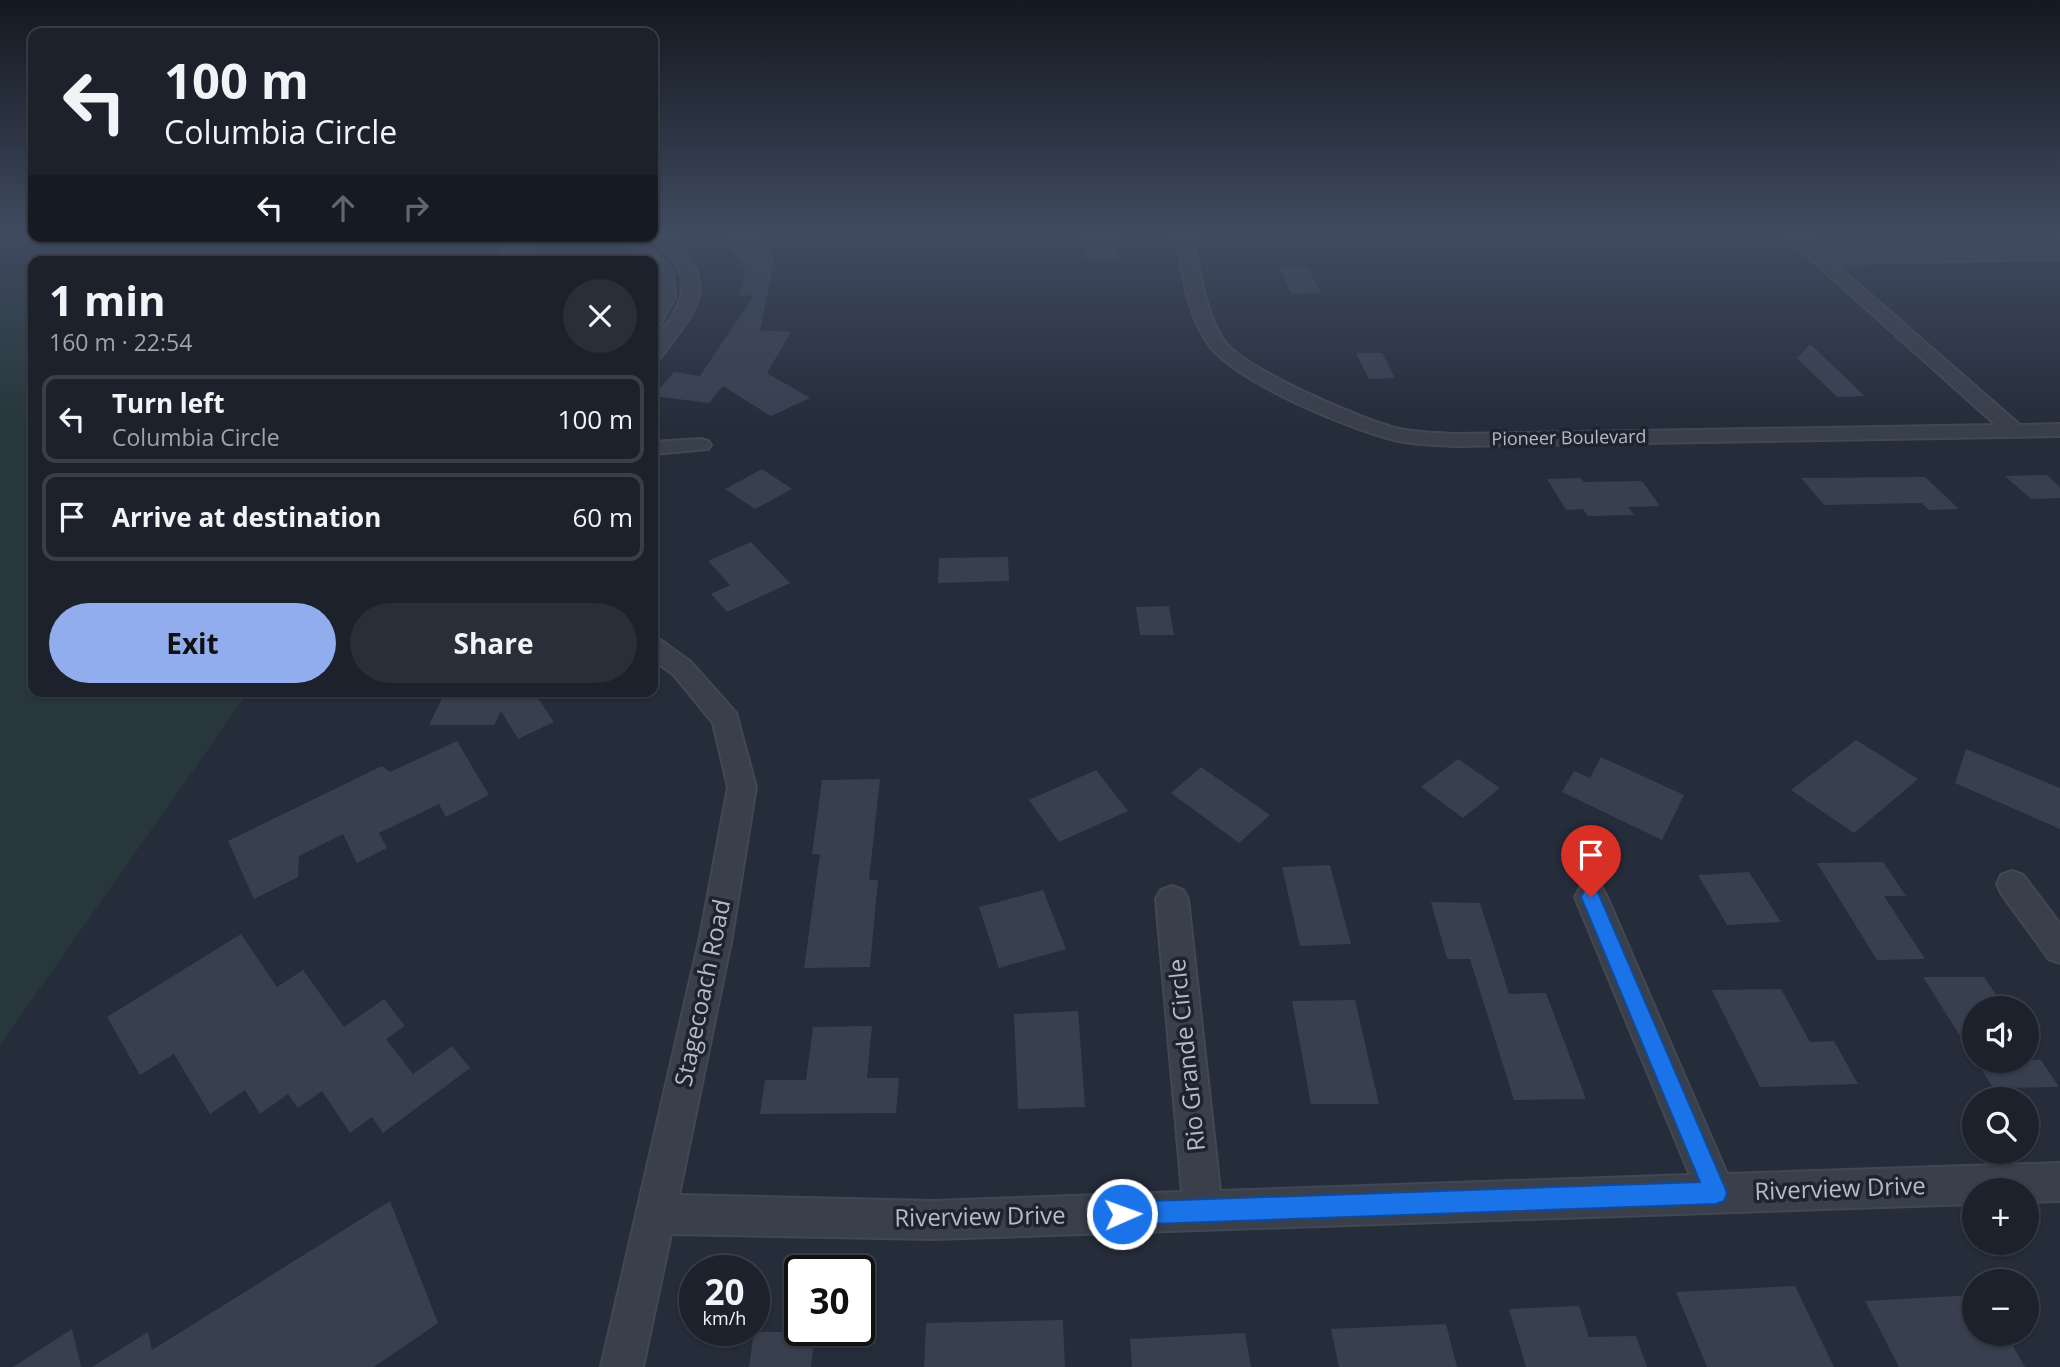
<!DOCTYPE html>
<html lang="en">
<head>
<meta charset="utf-8">
<style>
  :root { --surface:#1c212c; --page:#292e38; --text:#f1f3f6; --muted:#a0a3a9; --line:#3a3e48; --accent:#92aded }
  body { margin:0; font-family:"Open Sans",sans-serif; background:var(--page); color:var(--text); height:100vh; display:flex; flex-direction:column; font-size:26px; white-space:nowrap }
  * { box-sizing:border-box; margin:0 }
  p { font-size:23px; color:var(--muted) }
  .icon { flex:none; width:38px; height:38px; fill:none; stroke:currentColor; stroke-width:2; stroke-linecap:round; stroke-linejoin:round }
  .map { position:relative; flex:1; overflow:hidden }
  .panel { position:absolute; left:28px; top:256px; width:630px; height:441px; display:flex; flex-direction:column; background:var(--surface); border-radius:14px; box-shadow:0 2px 5px #0004,0 0 0 2px var(--line) }
  .panel>* { flex:none }
  .guide { position:absolute; left:28px; top:28px; width:630px; height:214px; border-radius:14px; box-shadow:0 2px 5px #0004,0 0 0 2px var(--line); background:#1c212c; color:var(--text); overflow:hidden }
  .fabs { position:absolute; left:1962px; top:996px; display:grid; gap:14px }
  .fabs a { display:grid; place-items:center; width:77px; height:77px; border-radius:50%; background:var(--surface); box-shadow:0 2px 5px #0004,0 0 0 2px var(--line); font-size:35px }
  .speed { position:absolute; left:679px; top:1255px; display:flex; gap:14px; font-size:35px; font-weight:700; text-align:center }
  .speed>* { display:grid; place-content:center; width:91px; height:91px; border-radius:50%; background:var(--surface); box-shadow:0 2px 5px #0004,0 0 0 2px var(--line); line-height:1 }
  .speed small { font-size:18px; font-weight:400 }
  .speed .limit { border:4px solid #111; border-radius:10px; background:#fff; color:#111 }
  .pin { position:absolute; display:grid; place-items:center; width:60px; height:60px; color:#fff; margin:-72px -30px; border-radius:50% 50% 50% 0; rotate:-45deg; box-shadow:0 0 7px #0007 }
  .pin .icon { rotate:45deg }
  .me { position:absolute; width:77px; margin:-38px; rotate:88deg; stroke-linejoin:round; filter:drop-shadow(0 0 5px #0008) }
  .turn { display:flex; align-items:center; gap:24px; height:147px; padding:0 21px; font-size:32px }
  .turn .icon { width:91px; height:91px; stroke-width:2.5 }
  .turn b { display:block; font-size:49px; line-height:60px }
  .lanes { display:flex; align-items:center; height:66px; padding:0 21px; background:#0003; justify-content:center; gap:35px; direction:ltr }
  .lanes .off { opacity:.35 }
  .round { display:grid; place-items:center; flex:none; width:74px; height:74px; border-radius:37px; background:var(--page) }
  .head { display:flex; align-items:center; justify-content:space-between; height:119px; padding:0 21px }
  h1 { font-size:42px; font-weight:700; line-height:52px }
  .primary-button { display:flex; gap:14px; margin-top:auto; padding:14px 21px }
  .primary-button a { flex:1; height:80px; border-radius:42px; background:var(--accent); color:#111; font-size:28px; font-weight:700; line-height:80px; text-align:center }
  .primary-button a+a { background:var(--page); color:var(--text) }
  ul { padding:0; list-style:none }
  li { display:flex; align-items:center; gap:21px; height:88px; margin:0 14px 10px; padding:0 7px; border:4px solid var(--line); border-radius:14px }
  li div { flex:1 }
  li b { display:block; font-size:26px }
  li em { font-style:normal }
  .map>svg:first-child { display:block }
  .green { fill:#27373b }
  .building { fill:#384050 }
  .lines { fill:none; stroke-linecap:round; stroke-linejoin:round }
  .street-casing { stroke:#424853; stroke-width:4 }
  .street { fill:#393f4b; fill-rule:evenodd }
  .route { fill:#1a73e8; stroke:#114b97; stroke-width:2 }
  .labels { text-anchor:middle; stroke-width:7; stroke-linejoin:round; paint-order:stroke }
  .far-street-label { font-size:18px; fill:#b5bac6; stroke:#1e242f }
  .near-street-label { font-size:24px; fill:#b5bac6; stroke:#1e242f }
</style>
</head>
<body>
<div class="map">
<svg width="2060" height="1367" viewBox="0 0 2060 1367">
  <rect width="100%" height="100%" fill="#252c3a"/>
  <path class="green" d="M33,276v415h216l-249,354v-768z"/>
  <path class="building" d="M729,234h26l20,23 -15,73 31,2 -24,41 43,25 -39,18 -48,-30 -14,17 -56,-7 21,-24 26,4 54,-81 -15,1 7,-25 -19,-28 8,-1z
    M1113,236l5,23 -31,1 -5,-23z
    M498,238l45,1 -18,22h-24z
    M1307,266l14,27 -29,1 -13,-27z
    M1810,344l55,52 -28,1 -40,-39z
    M1356,353h26l13,25 -26,1z
    M762,469l30,20 -37,20 -30,-20z
    M2047,475l13,12v11l-29,1 -26,-23z
    M1925,477l34,32 -30,1 -7,-7 -98,2 -23,-27z
    M1580,478l4,4 58,-1 18,25 -32,1 6,8 -46,1 -5,-7 -17,1 -19,-31z
    M751,542l39,41 -63,29 -16,-18 19,-9 -22,-24z
    M1008,557l1,24 -71,2 1,-25z
    M1169,606l5,29h-34l-4,-28z
    M446,691h87l21,31 -36,17 -17,-28 -7,14h-65z
    M1856,740l62,39 -64,54 -63,-43z
    M457,741l32,54 -43,22 -7,-13 -60,29 8,15 -30,15 -14,-29 -44,22 -1,21 -44,22 -26,-58 154,-75 8,6z
    M1966,749l94,39v41l-105,-46z
    M1601,757l83,38 -22,45 -100,-48 12,-21 16,7z
    M1458,759l42,29 -37,30 -42,-31z
    M1201,767l69,48 -31,28 -68,-50z
    M1096,770l32,41 -69,31 -30,-42z
    M880,779l-11,101h9l-8,87 -66,1 16,-114h-8l10,-74z
    M1883,862l23,34h-22l41,63 -48,1 -60,-97z
    M1330,865l21,79 -51,2 -18,-79z
    M1749,872l32,50 -54,3 -29,-50z
    M1043,890l23,59 -67,19 -20,-61z
    M1431,902l49,1 29,91 37,-1 40,106 -72,1 -44,-141h-23z
    M241,934l36,53 26,-17 41,57 40,-28 21,27 -19,13 27,35 39,-28 18,22 -87,65 -11,-16 -22,16 -28,-42 -24,17 -10,-14 -28,20 -15,-24 -35,24 -36,-60 -34,21 -33,-58z
    M1923,977h61l21,31h-31v50z
    M1781,989l29,53 24,-1 24,43 -98,3 -48,-97z
    M1355,1000l24,104h-68l-19,-103z
    M1078,1011l7,96 -67,2 -4,-95z
    M872,1026l-5,52h32l-3,35 -136,1 5,-34h41l7,-53z
    M1976,1060h65l18,27 -66,1z
    M390,1201l48,122 -64,44h-282l56,-35 4,18z
    M1795,1286l39,81h-127l-31,-75z
    M1974,1295v39h32l19,33h-126l-34,-66z
    M1579,1306l10,31 47,-1 11,31h-121l-17,-58z
    M1063,1320l2,47h-141l2,-44z
    M1446,1324l11,43h-118l-8,-38z
    M72,1329l9,38h-68z
    M754,1332h61l-4,35h-62z
    M1245,1333l6,34h-119l-2,-28z"/>
  <g class="lines">
    <g class="street-casing">
      <path id="street" d="M653,234h12c58,49 33,74 -5,124l-7,2c-1,-21 5,-23 16,-39 27,-40 10,-56 -19,-85z
        M1175,234h16c9,35 13,76 33,107 20,28 140,80 176,88 19,4 39,4 58,5l538,-9 -213,-191h17l22,19 238,-4v10l-226,4 186,162 40,-1v12l-602,10c-20,-1 -39,-1 -59,-5 -46,-10 -167,-60 -192,-99 -21,-31 -24,-73 -32,-108z
        M614,236h19l26,19 14,18 2,24 -16,30 -6,1v-21l5,-14 -5,-32h-7z
        M701,439l7,2 3,4 -3,4 -55,5v-12z
        M653,638l9,3 29,21 45,51 20,74 -24,150 -53,258 254,6 249,-9 -26,-293 5,-9 11,-4 11,4 5,9 32,292 470,-16 -115,-278 5,-9 11,-4 11,4 5,9 120,277 333,-11v38l-34,1v-12h-52v14l-1041,35 -262,-5 -28,133h-42l99,-430 28,-150 -15,-64 -40,-49 -20,-14z
        M2012,871l11,4 37,49v39l-11,-4 -48,-66 -4,-9 4,-9z"/>
    </g>
    <use href="#street" class="street"/>
  </g>
  <linearGradient id="sky" x2="0" y2="1"><stop stop-color="#141820"/><stop offset="0.55" stop-color="#404b60"/><stop offset="1" stop-color="#404b60" stop-opacity="0"/></linearGradient>
  <rect width="2060" height="425" fill="url(#sky)"/>
  <path class="route" d="M1591,889l6,2 3,6 124,288 3,8 -3,8 -8,3 -594,21 -9,-3 -3,-8 3,-8 9,-4 578,-20 -119,-285 3,-6z"/>
  <g class="labels">
    <g class="far-street-label">
      <text transform="translate(1569 438) rotate(-1)" y="6">Pioneer Boulevard</text>
    </g>
    <g class="near-street-label">
      <text transform="translate(703 993) rotate(-78)" y="8">Stagecoach Road</text>
      <text transform="translate(1187 1055) rotate(-96)" y="8">Rio Grande Circle</text>
      <text transform="translate(1840 1189) rotate(-2)" y="8">Riverview Drive</text>
      <text transform="translate(980 1217) rotate(-1)" y="8">Riverview Drive</text>
    </g>
  </g>
</svg>
<div class="fabs">
<a><svg class="icon" aria-label="sound" viewBox="0 0 24 24"><path d="M4 9h4l5-4v14l-5-4H4zM17 9q2 3 0 6"/></svg></a>
<a><svg class="icon" aria-label="search" viewBox="0 0 24 24"><circle cx="10" cy="10" r="6"/><path d="M15 15l6 6"/></svg></a>
<a>+</a>
<a>−</a>
</div>
<div class="speed"><div>20<small>km/h</small></div><div class="limit">30</div></div>
<div class="pin" style="left:1591px;top:897px;background:#d93025"><svg class="icon" aria-label="arrive" viewBox="0 0 24 24"><path d="M6 21V4h12l-3 4 3 4H6"/></svg></div>
<svg class="me" style="left:1122px;top:1214px" viewBox="-20 -20 40 40"><circle r="17" fill="#1a73e8" stroke="#fff" stroke-width="3"/><path d="M0-11L8 9 0 5-8 9z" fill="#fff"/></svg>
<div class="guide">
<div class="turn"><svg class="icon" aria-label="left" viewBox="0 0 24 24"><path d="M17 20v-9H6M10 6l-5 5 5 5"/></svg><div><b>100 m</b>Columbia Circle</div></div>
<div class="lanes"><svg class="icon" aria-label="left" viewBox="0 0 24 24"><path d="M17 20v-9H6M10 6l-5 5 5 5"/></svg><svg class="icon off" aria-label="ahead" viewBox="0 0 24 24"><path d="M12 20V5M6 11l6-6 6 6"/></svg><svg class="icon off" aria-label="right" viewBox="0 0 24 24"><path d="M7 20v-9h11M14 6l5 5-5 5"/></svg></div>
</div>
<section class="panel">
<div class="head"><div><h1>1 min</h1><p>160 m · 22:54</p></div><a class="round"><svg class="icon" aria-label="close" viewBox="0 0 24 24"><path d="M6 6l12 12M18 6L6 18"/></svg></a></div>
<ul>
<li><svg class="icon" aria-label="left" viewBox="0 0 24 24"><path d="M17 20v-9H6M10 6l-5 5 5 5"/></svg><div><b>Turn left</b><p>Columbia Circle</p></div><em>100 m</em></li>
<li><svg class="icon" aria-label="arrive" viewBox="0 0 24 24"><path d="M6 21V4h12l-3 4 3 4H6"/></svg><div><b>Arrive at destination</b></div><em>60 m</em></li>
</ul>
<div class="primary-button"><a>Exit</a><a>Share</a></div>
</section>
</div>
</body>
</html>
